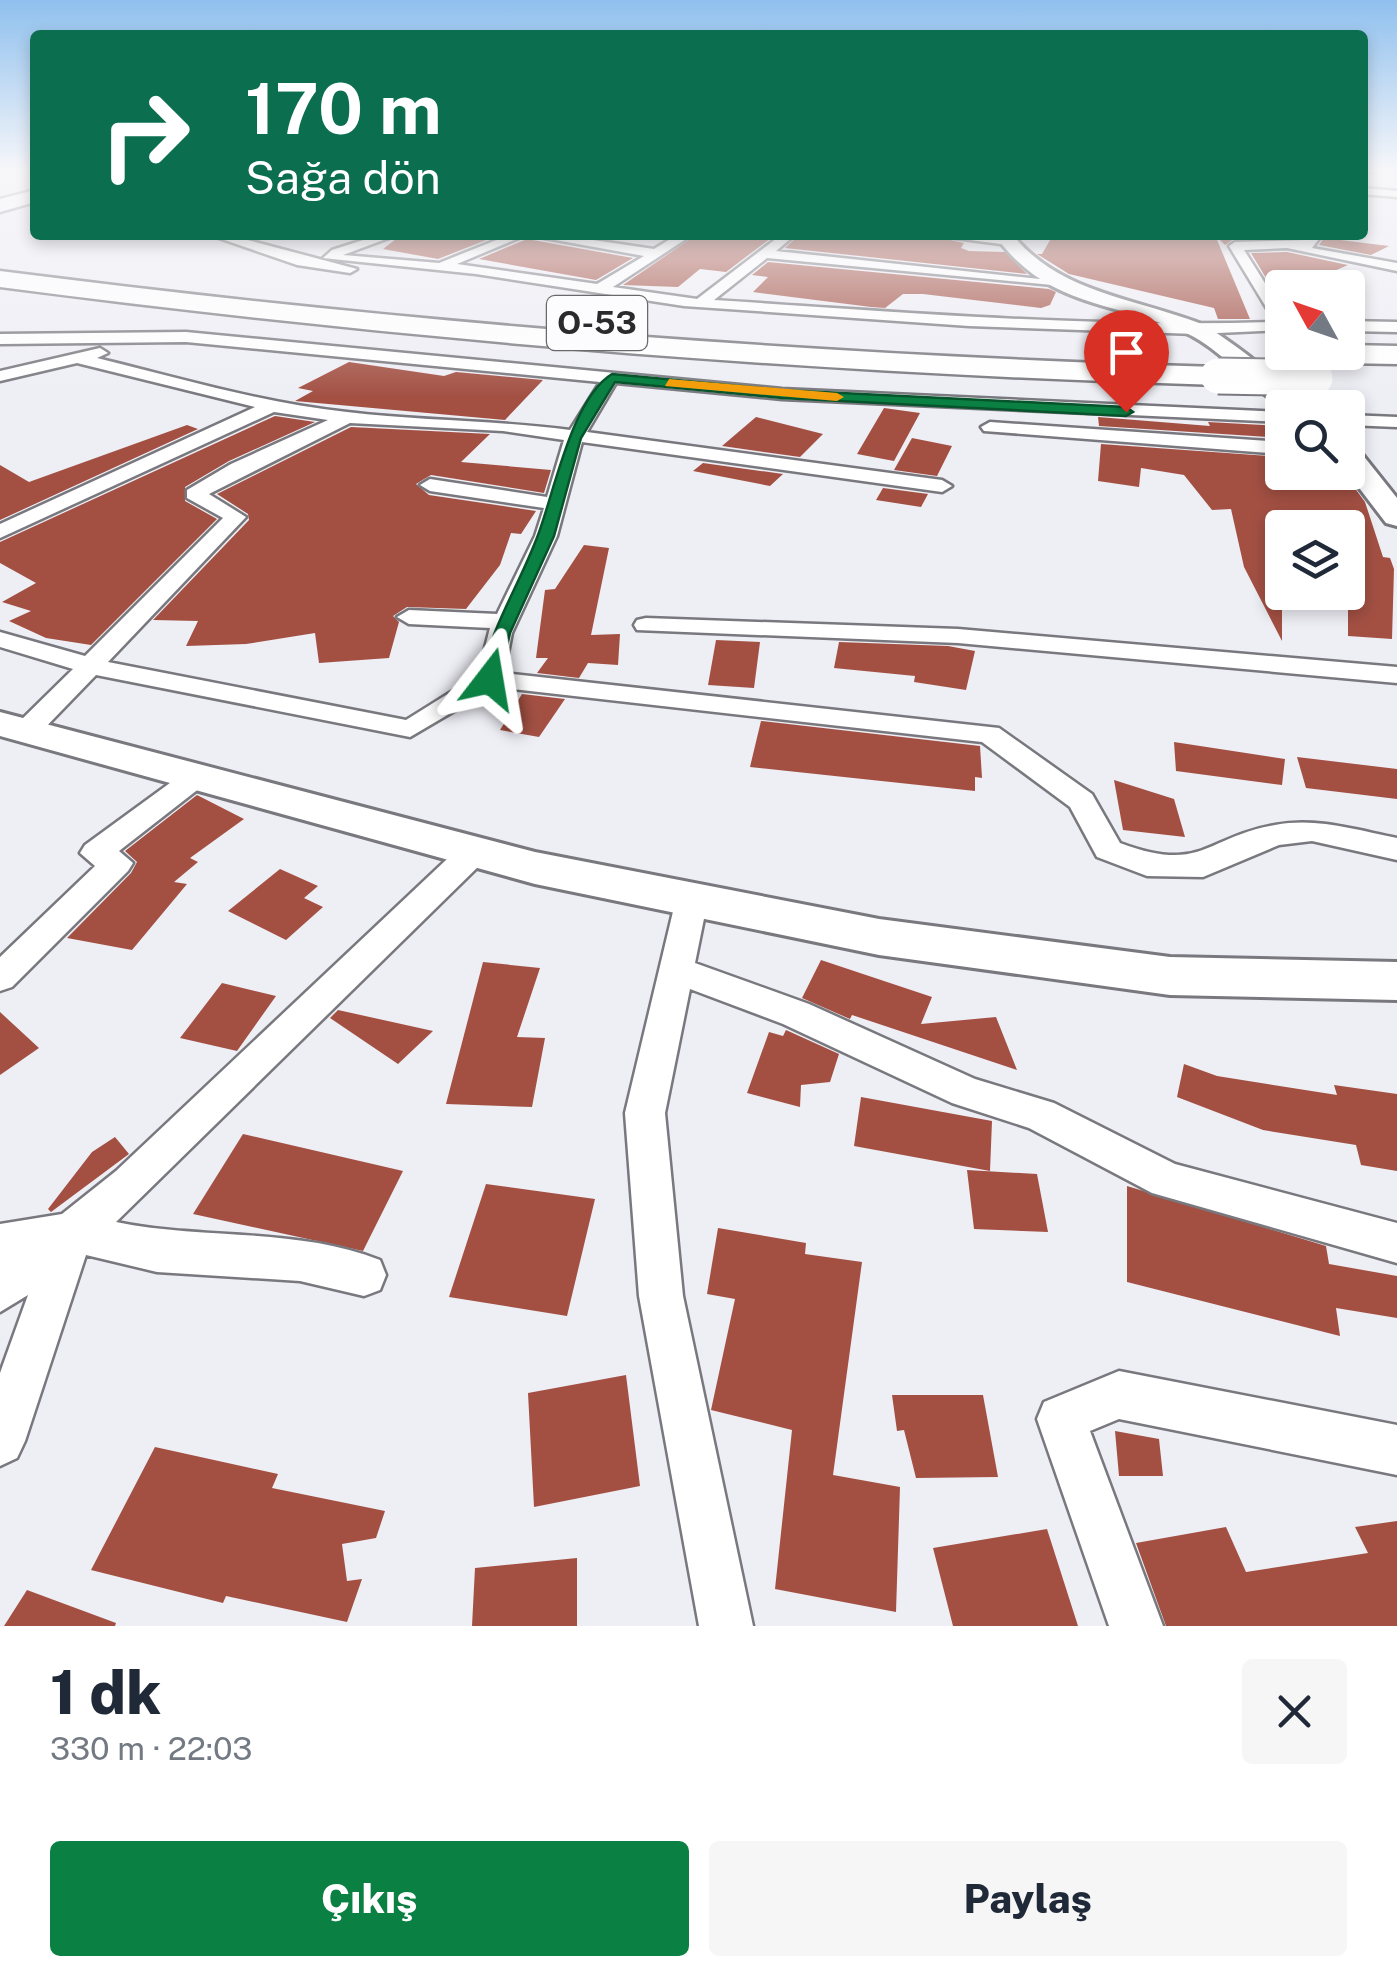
<!DOCTYPE html>
<html lang="tr">
<head>
<meta charset="utf-8">
<style>
  :root { --surface:#fff; --page:#f6f6f7; --text:#1f2937; --muted:#747a83; --accent:#0b8043 }
  body { margin:0; font-family:"Public Sans",sans-serif; background:var(--page); color:var(--text); height:100vh; display:flex; flex-direction:column; font-size:38px; white-space:nowrap }
  * { box-sizing:border-box; margin:0 }
  p { font-size:32px; color:var(--muted) }
  .icon { flex:none; width:55px; height:55px; fill:none; stroke:currentColor; stroke-width:2; stroke-linecap:round; stroke-linejoin:round }
  .map { position:relative; height:1626px; overflow:hidden }
  .side { display:flex; flex-direction:column; background:var(--surface); flex:1 }
  .side>* { flex:none }
  .guide { position:absolute; left:30px; top:30px; width:1338px; height:210px; border-radius:10px; box-shadow:0 5px 15px #0003; background:#0b6e4f; color:#fff; overflow:hidden }
  .needle { width:65px; rotate:310deg }
  .controls { position:absolute; left:1265px; top:270px; display:grid; gap:20px }
  .controls a { display:grid; place-items:center; width:100px; height:100px; border-radius:10px; background:var(--surface); box-shadow:0 5px 15px #0003; font-size:50px }
  .pin { position:absolute; display:grid; place-items:center; width:85px; height:85px; color:#fff; margin:-102px -42px; border-radius:50% 50% 50% 0; rotate:-45deg; box-shadow:0 0 10px #0007 }
  .pin .icon { rotate:45deg }
  .me { position:absolute; width:110px; margin:-55px; rotate:14deg; stroke-linejoin:round; filter:drop-shadow(0 0 8px #0008) }
  .turn { display:flex; align-items:center; gap:35px; height:210px; padding:0 50px; font-size:45px }
  .turn .icon { width:130px; height:130px; stroke-width:2.5 }
  .turn b { display:block; font-size:70px; line-height:85px }
  .round { display:grid; place-items:center; flex:none; width:105px; height:105px; border-radius:10px; background:var(--page) }
  .overview { display:flex; align-items:center; justify-content:space-between; height:170px; padding:0 50px }
  h1 { font-size:60px; font-weight:800; line-height:75px }
  .primary-button { display:flex; gap:20px; margin-top:auto; padding:20px 50px }
  .primary-button a { flex:1; height:115px; border-radius:10px; background:var(--accent); color:#fff; font-size:40px; font-weight:800; line-height:115px; text-align:center }
  .primary-button a+a { background:var(--page); color:var(--text) }
  .map>svg:first-child { display:block }
  .building { fill:#a35043 }
  .lines { fill:none; stroke-linecap:round; stroke-linejoin:round }
  .street-casing { stroke:#78787e; stroke-width:5 }
  .secondary-casing { stroke:#78787e; stroke-width:6 }
  .highway-casing { stroke:#78787e; stroke-width:5 }
  .street { fill:#fff; fill-rule:evenodd }
  .secondary { fill:#fff; fill-rule:evenodd }
  .highway { fill:#fff; fill-rule:evenodd }
  .highway-bridge-far1-casing { stroke:#78787e; stroke-width:30; stroke-linecap:butt }
  .highway-bridge-casing { stroke:#78787e; stroke-width:39; stroke-linecap:butt }
  .highway-bridge-far1 { stroke:#fff; stroke-width:28 }
  .highway-bridge { stroke:#fff; stroke-width:35 }
  .route { fill:#0b8043; stroke:#07532c; stroke-width:2.5 }
  .slow { fill:#f59e0b }
  .labels { text-anchor:middle; stroke-width:10; stroke-linejoin:round; paint-order:stroke }
  .shield { fill:#fcfcfe; stroke:#69696b; stroke-width:2.5 }
  .shield-label { font-size:32px; font-weight:bold; fill:#2a2a2c }
</style>
</head>
<body>
<div class="map">
<svg width="1397" height="1626" viewBox="0 0 1397 1626">
  <rect width="100%" height="100%" fill="#eeeef5"/>
  <path class="building" d="M401,235h98l-61,24 -55,-10z
    M696,235h79l-49,37 -26,-3 -22,18 -55,-2z
    M799,235h129l36,8 -3,5 8,3 36,1 22,22 -242,-26z
    M1053,235h252l-70,3 -10,7 -10,-10 35,84h-32l-4,-11 -145,-34 -32,-20h5z
    M1324,238l65,8 -18,9 -52,-10z
    M527,239l106,19 -37,22 -117,-21z
    M1287,252l61,13 -53,23h-23l-21,-35z
    M768,262l281,27 7,3 -6,13 -9,3 -118,-14h-20l-18,14 -14,-1 -118,-15 15,-15 -16,-2z
    M349,362l95,14 12,-4 87,8 -38,40 -210,-19 18,-10 -15,-3z
    M884,408l36,5 -26,48 -37,-7z
    M275,416l40,6 -86,39 -44,26v14l32,18 -126,126 -45,-7 -37,-17 22,-10 -29,-9 34,-19 -36,-20v-21z
    M756,417l67,17 -23,23 -78,-11z
    M1098,417l112,9 -2,-4 74,4v12l-183,-12z
    M187,425l11,4 -198,91v-55l29,17z
    M351,427l139,7 -29,28 90,8 -7,23 -113,-18 -15,9 13,11 107,16 -15,23 -10,-1 -11,32 -34,44 -59,-2 -14,9 6,6 -10,36 -70,5 -4,-30 -69,11 -60,2 12,-25 -45,-1 96,-100 -1,-6 -31,-20z
    M912,438l40,8 -15,30 -43,-6z
    M1101,444l181,13v15h61l22,30 18,55 7,1 4,11 -2,70 -44,-3v-108h-66v113l-38,-74 -13,-58 -19,1 -28,-35 -43,-7 -2,19 -41,-6z
    M703,463l80,11 -13,12 -77,-15z
    M883,488l45,6 -7,13 -45,-7z
    M584,545l25,3 -18,87 29,-1 -2,31 -30,-2 -9,15 -42,-5 11,-15h-12l9,-68 10,-1z
    M716,640l44,2 -6,46 -46,-3z
    M839,642l109,4 27,5 -9,39 -52,-8 1,-6 -81,-8z
    M522,694l43,5 -26,38 -39,-7z
    M761,721l219,25 2,32 -7,-1v14l-225,-24z
    M1174,742l111,17 -3,26 -106,-14z
    M1297,757l100,12v30l-91,-11z
    M1114,780l60,19 11,38 -62,-7z
    M197,795l47,24 -54,39 8,4 -24,20 13,2 -55,66 -65,-12 64,-65 6,-11 -12,-11z
    M280,869l38,17 -14,12 19,9 -37,33 -58,-29z
    M821,960l111,37 -11,27 75,-7 21,53 -165,-55 -2,4 -48,-21z
    M483,962l57,6 -23,69 28,1 -13,69 -86,-3z
    M222,983l54,13 -39,55 -57,-13z
    M338,1010l95,21 -35,33 -68,-46z
    M0,1012l39,36 -39,27z
    M786,1030l53,24 -9,28 -29,3 -1,22 -53,-14 22,-61 14,4z
    M1184,1064l33,12 120,19 -3,-10 63,9v77l-36,-6 -5,-20 -93,-15 -86,-33z
    M861,1097l131,24 -2,50 -136,-25z
    M243,1134l160,37 -40,80 -170,-37z
    M115,1137l14,17 -78,58 -3,-3 44,-57z
    M967,1170l70,4 11,58 -74,-3z
    M486,1184l109,15 -28,117 -118,-19z
    M1127,1186l199,60 3,18 68,12v42l-61,-10 4,28 -213,-54z
    M718,1228l88,15 -1,11 57,8 -29,213 67,12 -4,125 -121,-23 17,-159 -81,-20 24,-111 -28,-5z
    M626,1375l14,111 -106,21 -6,-114z
    M892,1395h91l15,82 -82,1 -12,-48 -7,1z
    M1115,1431l44,8 4,37h-44z
    M155,1447l123,27 -6,14 113,23 -9,27 -34,6 5,37 15,-2 -15,43 -121,-26 -3,7 -132,-33z
    M1397,1521v105h-231l-30,-83 90,-16 20,45 122,-19 -13,-26z
    M1047,1529l31,97h-125l-20,-78z
    M577,1558v68h-105l3,-58z
    M27,1590l89,33 -1,3h-111z"/>
  <g class="lines">
    <g class="street-casing">
      <path id="street" d="M1364,169h15l-5,3z
        M1362,188l35,3v6l-35,-3z
        M210,235h19l128,34 -7,4 -53,-8z
        M379,235h18l-54,20 96,8 70,-28h17l-69,29 140,20 47,-28 -116,-21h31l95,14 23,-14h15l-79,52 84,12 84,-64h14l-19,16 283,30 -7,4 -285,-27 -53,42c187,12 374,28 561,22l-46,-76 6,-4 72,-2 3,-5h12l-10,13 85,15v8l-110,-23 -43,2 38,60v20l-86,4 -227,-8 -285,-20 -208,-32 -153,-16 9,-8z
        M932,235h50l32,6 -6,4z
        M1348,321l49,1v10l-49,-1z
        M186,332l596,57 500,23v10l-500,-23 -166,-16 -29,49 355,48 10,6 -10,6 -360,-50 -25,94 -45,97 -8,40 495,55 93,66 28,49c83,31 85,-6 155,-18 41,-8 81,5 122,13v22l-85,-19 -33,4 -76,32 -56,-1 -50,-19 -27,-50 -88,-65 -487,-55 -85,50 -314,-62 -59,61h-20l-4,-6 4,-6 56,-55 -73,-22v-15l85,24 138,-138 -36,-20v-8l44,-26 97,-44 -54,-8 -274,126v-14l255,-117 -178,-44 -77,18v-10l100,-23 8,5 -11,5c83,20 165,45 250,54 74,9 149,8 223,18l30,-48 -414,-40 -186,2v-10zM350,423l153,8 61,9 -17,57 -117,-18 -10,6 10,6 114,17 -9,28 -38,78 -88,-4 -12,7 12,7 81,4 -12,47 -72,45 -298,-58 138,-145 -37,-23z
        M1348,415l49,2v10l-49,-2z
        M990,422l292,20v12l-298,-23 -3,-4z
        M646,618l312,11 439,38v16l-439,-40 -321,-13 -3,-5 3,-5z
        M195,769l14,9 -4,6 -86,67 14,12 -5,8 -116,116 -12,4v-34l95,-91 -15,-13 5,-8 100,-73z
        M474,841l11,3 5,8 -5,8 -369,362c87,18 180,5 264,38l6,15 -6,15 -16,6 -64,-15 -143,-9 -71,-17 -61,186 -8,17 -17,8v-93l28,-78 -28,17v-88l62,-10 54,-43 347,-327z
        M692,887l12,4 4,8 -13,64 114,41 166,75 79,24 121,61 222,59v40l-245,-70 -123,-65 -77,-25 -169,-79 -93,-35 -25,124 18,183 70,330h-54l-60,-330 -14,-183 51,-214 4,-8z
        M1119,1371l278,54v50l-278,-56 -29,12 73,195h-54l-72,-207 7,-17z"/>
    </g>
    <g class="secondary-casing">
      <path id="secondary" d="M995,235h18c45,57 120,63 186,88 20,8 96,67 110,85l-27,1c-27,-22 -67,-64 -98,-77 -75,-32 -138,-25 -189,-97z
        M1348,447l10,2 39,49v28l-11,-3 -39,-51z
        M0,712l535,140 344,67 291,38 227,5v38l-227,-5 -291,-40 -344,-71 -535,-148z"/>
    </g>
    <g class="highway-casing">
      <path id="highway" d="M35,190v12l-35,10v-13z
        M0,271c405,52 810,84 1218,96l15,9 -15,9c-408,-12 -813,-45 -1218,-98z
        M1282,345v7h66v-7l49,1v18l-110,-2 -15,-9z"/>
    </g>
    <use href="#street" class="street"/>
    <use href="#secondary" class="secondary"/>
    <use href="#highway" class="highway"/>
    <g class="highway-bridge-far1-casing">
      <path id="highway-bridge-far1" d="M1218,376l87,2"/>
    </g>
    <g class="highway-bridge-casing">
      <path id="highway-bridge" d="M1218,376l97,2"/>
    </g>
    <use href="#highway-bridge-far1" class="highway-bridge-far1"/>
    <use href="#highway-bridge" class="highway-bridge"/>
  </g>
  <linearGradient id="sky" x2="0" y2="1"><stop stop-color="#8fc0ee"/><stop offset="0.43" stop-color="#f7f7fa"/><stop offset="1" stop-color="#f7f7fa" stop-opacity="0"/></linearGradient>
  <rect width="1397" height="397" fill="url(#sky)"/>
  <path class="route" d="M612,374l170,16 344,17 7,5 -7,4 -344,-18 -167,-16 -34,56 -27,98 -44,97 -11,46 -16,4 -3,-4c13,-56 39,-93 58,-144 16,-42 34,-137 74,-161z"/>
  <path class="slow" d="M669,379l168,14 7,4 -7,4 -172,-15z"/>
  <g class="labels">
    <rect class="shield" x="547" y="296" width="100" height="54" rx="8"/>
    <g class="shield-label">
      <text x="597" y="334">O-53</text>
    </g>
  </g>
</svg>
<div class="controls">
<a><svg class="needle" viewBox="-14 -14 28 28"><path d="M0-13l5 13h-10z" fill="#e53935"/><path d="M0 13l5-13h-10z" fill="#747a83"/></svg></a>
<a><svg class="icon" aria-label="search" viewBox="0 0 24 24"><circle cx="10" cy="10" r="6"/><path d="M15 15l6 6"/></svg></a>
<a><svg class="icon" aria-label="layers" viewBox="0 0 24 24"><path d="M12 4l9 5-9 5-9-5zM3 14l9 5 9-5"/></svg></a>
</div>
<div class="pin" style="left:1126px;top:412px;background:#d93025"><svg class="icon" aria-label="arrive" viewBox="0 0 24 24"><path d="M6 21V4h12l-3 4 3 4H6"/></svg></div>
<svg class="me" style="left:490px;top:679px" viewBox="-20 -20 40 40"><path d="M0-17L14 15 0 8-14 15z" fill="#0b8043" stroke="#fff" stroke-width="4"/></svg>
<div class="guide">
<div class="turn"><svg class="icon" aria-label="right" viewBox="0 0 24 24"><path d="M7 20v-9h11M14 6l5 5-5 5"/></svg><div><b>170 m</b>Sağa dön</div></div>
</div>
</div>
<section class="side">
<div class="overview"><div><h1>1 dk</h1><p>330 m · 22:03</p></div><a class="round"><svg class="icon" aria-label="close" viewBox="0 0 24 24"><path d="M6 6l12 12M18 6L6 18"/></svg></a></div>
<div class="primary-button"><a>Çıkış</a><a>Paylaş</a></div>
</section>
</body>
</html>
